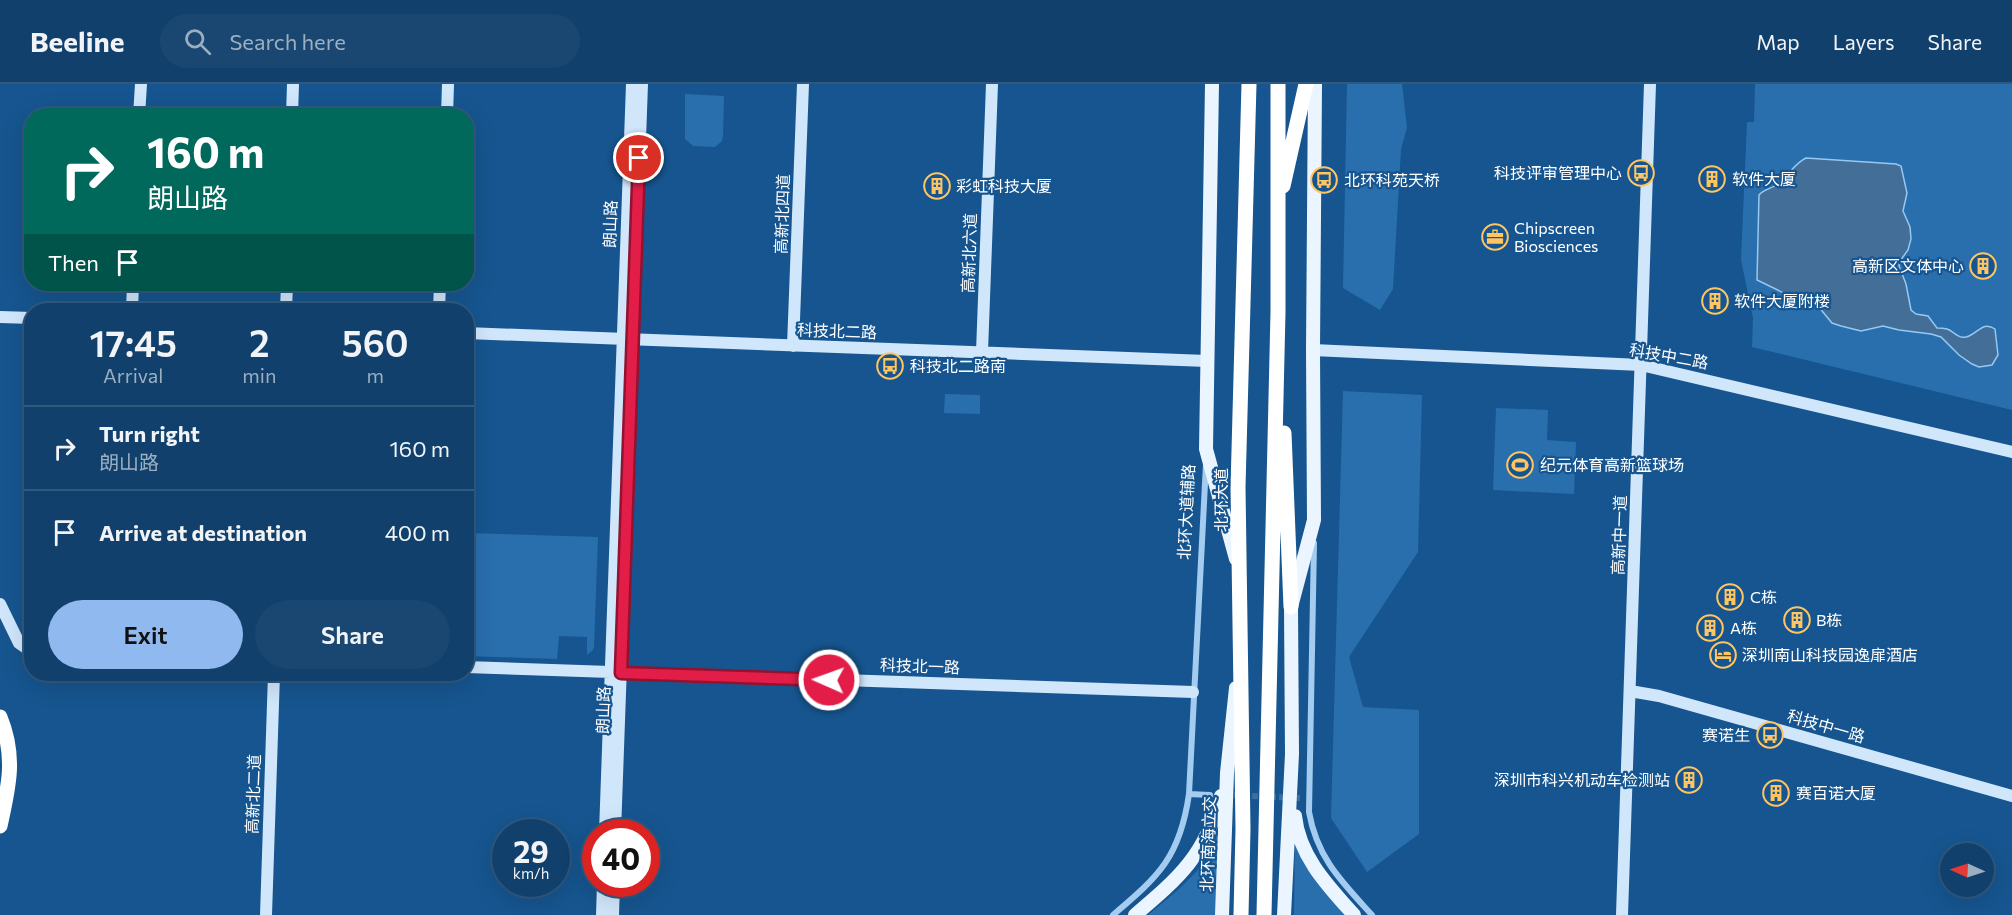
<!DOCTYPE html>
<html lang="en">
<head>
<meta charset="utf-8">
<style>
  :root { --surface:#10406b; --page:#194771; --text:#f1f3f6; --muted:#9cafc1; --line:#30597e; --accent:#90b9f0 }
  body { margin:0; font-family:Commissioner,"Noto Sans SC",sans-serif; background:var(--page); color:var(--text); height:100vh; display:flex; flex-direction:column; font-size:22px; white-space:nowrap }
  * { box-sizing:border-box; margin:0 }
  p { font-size:20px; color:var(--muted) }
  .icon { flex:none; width:33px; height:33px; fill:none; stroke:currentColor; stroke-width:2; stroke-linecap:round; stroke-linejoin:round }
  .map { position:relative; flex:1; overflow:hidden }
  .panel { position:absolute; left:24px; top:219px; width:450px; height:378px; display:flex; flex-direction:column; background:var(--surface); border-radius:24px; box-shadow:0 6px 24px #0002,0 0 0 2px var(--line) }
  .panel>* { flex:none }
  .top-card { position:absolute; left:24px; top:24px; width:450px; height:183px; border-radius:24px; box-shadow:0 6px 24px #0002,0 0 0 2px var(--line); background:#00695c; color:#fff; overflow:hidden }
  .needle { width:39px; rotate:273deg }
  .buttons { position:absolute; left:1940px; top:759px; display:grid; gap:12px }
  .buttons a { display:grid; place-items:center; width:54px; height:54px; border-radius:50%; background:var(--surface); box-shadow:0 6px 24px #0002,0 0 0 2px var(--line); font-size:30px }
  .speed { position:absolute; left:492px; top:735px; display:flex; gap:12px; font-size:30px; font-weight:700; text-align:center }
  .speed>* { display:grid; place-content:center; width:78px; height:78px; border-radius:50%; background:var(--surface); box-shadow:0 6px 24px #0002,0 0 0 2px var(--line); line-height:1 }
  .speed small { font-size:15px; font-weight:400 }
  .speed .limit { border:9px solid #d22; background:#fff; color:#111 }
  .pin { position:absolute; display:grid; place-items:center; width:51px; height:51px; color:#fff; margin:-26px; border:3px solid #fff; border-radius:50%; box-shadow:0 2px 6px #0007 }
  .me { position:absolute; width:66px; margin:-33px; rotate:272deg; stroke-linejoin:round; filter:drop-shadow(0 0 4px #0008) }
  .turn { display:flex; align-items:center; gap:21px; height:126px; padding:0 24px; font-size:27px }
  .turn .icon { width:78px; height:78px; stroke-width:2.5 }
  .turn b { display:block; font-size:42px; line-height:51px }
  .then { display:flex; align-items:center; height:57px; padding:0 24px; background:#0003; gap:12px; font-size:22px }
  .eta { display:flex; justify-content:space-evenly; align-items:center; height:102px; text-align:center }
  .eta b { font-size:36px; font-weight:600; line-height:42px }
  .action { display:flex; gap:12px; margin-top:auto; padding:12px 24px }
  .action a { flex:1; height:69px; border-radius:36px; background:var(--accent); color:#111; font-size:24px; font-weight:600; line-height:69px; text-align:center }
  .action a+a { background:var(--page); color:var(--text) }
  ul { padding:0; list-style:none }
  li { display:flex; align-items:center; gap:18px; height:84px; padding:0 24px; border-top:2px solid var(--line) }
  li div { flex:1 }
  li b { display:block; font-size:22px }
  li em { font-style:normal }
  header { display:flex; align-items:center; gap:36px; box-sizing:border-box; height:84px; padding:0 30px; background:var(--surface); border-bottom:2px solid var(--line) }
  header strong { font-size:28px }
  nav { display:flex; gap:33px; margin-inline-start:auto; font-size:21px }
  .search { width:420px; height:54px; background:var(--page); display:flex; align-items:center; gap:15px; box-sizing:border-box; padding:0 21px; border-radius:33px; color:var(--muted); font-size:22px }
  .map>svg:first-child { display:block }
  .green { fill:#296fae }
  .water { fill:#426e98; stroke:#95c8f2; stroke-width:1.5 }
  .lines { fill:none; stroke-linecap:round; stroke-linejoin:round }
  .street-tunnel { stroke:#396ea0; stroke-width:6; stroke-dasharray:6 3; stroke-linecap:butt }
  .street { stroke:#a3ccf0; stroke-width:6 }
  .secondary { stroke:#d0e6fb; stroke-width:12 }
  .primary { stroke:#ebf5ff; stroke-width:14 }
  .highway { stroke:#fff; stroke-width:15 }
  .route-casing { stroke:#92132f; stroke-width:15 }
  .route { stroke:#e11d48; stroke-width:10 }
  .labels { text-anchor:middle; stroke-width:4.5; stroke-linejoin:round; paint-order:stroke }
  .poi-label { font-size:16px; fill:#fff; stroke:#16558f; text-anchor:start }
  .street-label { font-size:16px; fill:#fff; stroke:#16558f }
</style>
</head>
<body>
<header>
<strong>Beeline</strong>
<div class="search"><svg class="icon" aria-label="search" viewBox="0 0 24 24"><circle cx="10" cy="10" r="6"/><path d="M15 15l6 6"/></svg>Search here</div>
<nav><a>Map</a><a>Layers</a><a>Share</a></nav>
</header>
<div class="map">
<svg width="2012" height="831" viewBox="0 0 2012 831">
  <rect width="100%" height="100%" fill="#16558f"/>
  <path class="green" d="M1347,0h55l5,44 -6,21 -8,140 -13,21 -37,-22z
    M1755,0h257v326l-260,-63 1,-29 -12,-58 6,-138h7z
    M685,10l39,2 -1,40 -1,5 -7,6 -22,-1 -8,-7z
    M1343,307l79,4 -4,157 -69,105 14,50 56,3v124l-52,38 -36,-54z
    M945,310l35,1v19l-36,-1z
    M1496,324l52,2 -1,30 29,2 -2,52 -81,-4z
    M467,449l131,4 -4,110 -1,3 -6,5v-18l-28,-1 -2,23 -90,-3z
    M1221,745l-3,86h-70l31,-26 18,-18z
    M1295,757c12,28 30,51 50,74h-51z"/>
  <path class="water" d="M1806,74l90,6 5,2 6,27 -4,18 7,16 1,12 -3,11 -8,11 -1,5 7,18 5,26 5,4 12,2 9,12c3,0 6,0 10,1 7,2 12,12 22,7 10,-4 14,-15 26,-7l3,26 -6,10 -13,2 -7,-3 -13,-9 -18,-18 -10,-3 -32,-4 -16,-4 -22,5 -20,-5 -9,-3 -14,-17 -22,-7 -39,-19 2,-85c5,-6 12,-6 17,-10 12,-7 17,-21 30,-27z"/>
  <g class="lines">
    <path class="street-tunnel" d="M1225,711l75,3"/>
    <path class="street" d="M1314,459l-5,269c8,46 33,70 63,103
      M1189,710l21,1
      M1113,831c46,-39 67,-58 76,-121l17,-330"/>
    <path class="secondary" d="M139,32l2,-32
      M292,32l1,-32
      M447,32l1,-32
      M132,226l1,-26
      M286,226l1,-26
      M439,226l1,-26
      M0,233l32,1
      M466,249l741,28
      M793,262l10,-262
      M1313,266l328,15 371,87
      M982,268l10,-268
      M0,520l19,39 13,9
      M466,583l727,25
      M1630,607l29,5 353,100
      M605,748l27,-748
      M615,748l27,-748
      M266,831l8,-241
      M602,831l1,-31
      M613,831l1,-31
      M1622,831l28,-831"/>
    <path class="primary" d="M1212,0l-6,365 30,110
      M1295,732c4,40 33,70 59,99
      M1135,831c45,-38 70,-60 86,-119
      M1222,831l5,-142 9,-85
      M1284,831l8,-161 -1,-147 23,-87 -1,-170 2,-266"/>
    <path class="highway" d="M1283,102l23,-102
      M1284,349l7,174
      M0,633c16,39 9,69 0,109
      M1241,831l2,-86 -5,-342 11,-403
      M1264,831l14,-603v-228"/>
  </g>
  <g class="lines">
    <g class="route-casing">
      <path id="route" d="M639,74l-18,515 208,7"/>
    </g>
    <use href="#route" class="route"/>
  </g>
  <defs>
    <g id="bus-ring" transform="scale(1.35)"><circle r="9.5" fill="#16558f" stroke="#ffc561" stroke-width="1.5"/><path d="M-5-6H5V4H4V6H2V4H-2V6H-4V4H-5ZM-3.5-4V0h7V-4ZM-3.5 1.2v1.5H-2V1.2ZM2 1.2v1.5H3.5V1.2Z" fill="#ffc561"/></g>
    <g id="building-ring" transform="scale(1.35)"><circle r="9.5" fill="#16558f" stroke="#ffc561" stroke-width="1.5"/><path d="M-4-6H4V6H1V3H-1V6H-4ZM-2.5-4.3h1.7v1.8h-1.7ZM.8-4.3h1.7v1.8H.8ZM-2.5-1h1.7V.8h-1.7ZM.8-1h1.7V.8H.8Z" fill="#ffc561"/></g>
    <g id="office-ring" transform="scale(1.35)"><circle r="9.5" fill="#16558f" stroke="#ffc561" stroke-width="1.5"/><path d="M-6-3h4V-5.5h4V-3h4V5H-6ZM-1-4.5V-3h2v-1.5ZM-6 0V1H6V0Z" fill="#ffc561"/></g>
    <g id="stadium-ring" transform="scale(1.35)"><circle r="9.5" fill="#16558f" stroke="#ffc561" stroke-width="1.5"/><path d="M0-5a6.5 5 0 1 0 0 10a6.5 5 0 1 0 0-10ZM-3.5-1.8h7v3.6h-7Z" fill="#ffc561"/></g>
    <g id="hotel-ring" transform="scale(1.35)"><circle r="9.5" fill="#16558f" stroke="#ffc561" stroke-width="1.5"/><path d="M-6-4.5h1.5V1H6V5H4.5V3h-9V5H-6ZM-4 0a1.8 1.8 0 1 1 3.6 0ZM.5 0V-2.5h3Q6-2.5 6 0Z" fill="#ffc561"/></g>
  </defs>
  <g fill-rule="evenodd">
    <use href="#bus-ring" x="1641" y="89"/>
    <use href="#building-ring" x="1712" y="95"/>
    <use href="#bus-ring" x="1324" y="96"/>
    <use href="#building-ring" x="937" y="102"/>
    <use href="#office-ring" x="1495" y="153"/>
    <use href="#building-ring" x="1983" y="182"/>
    <use href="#building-ring" x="1715" y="217"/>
    <use href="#bus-ring" x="890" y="282"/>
    <use href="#stadium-ring" x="1520" y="381"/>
    <use href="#building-ring" x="1730" y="513"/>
    <use href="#building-ring" x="1797" y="536"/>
    <use href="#building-ring" x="1710" y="544"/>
    <use href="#hotel-ring" x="1723" y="571"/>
    <use href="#bus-ring" x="1770" y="651"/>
    <use href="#building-ring" x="1689" y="696"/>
    <use href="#building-ring" x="1776" y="709"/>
  </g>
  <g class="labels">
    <g class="poi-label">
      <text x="1622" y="95" text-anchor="end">科技评审管理中心</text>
      <text x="1732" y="101">软件大厦</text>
      <text x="1344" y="102">北环科苑天桥</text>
      <text x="956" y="108">彩虹科技大厦</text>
      <text x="1514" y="150">Chipscreen<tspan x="1514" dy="18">Biosciences</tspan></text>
      <text x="1964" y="188" text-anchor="end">高新区文体中心</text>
      <text x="1734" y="223">软件大厦附楼</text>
      <text x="910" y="288">科技北二路南</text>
      <text x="1540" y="387">纪元体育高新篮球场</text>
      <text x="1750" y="519">C栋</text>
      <text x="1816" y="542">B栋</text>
      <text x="1730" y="550">A栋</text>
      <text x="1742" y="577">深圳南山科技园逸扉酒店</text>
      <text x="1750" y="657" text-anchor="end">赛诺生</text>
      <text x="1670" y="702" text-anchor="end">深圳市科兴机动车检测站</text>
      <text x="1796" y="715">赛百诺大厦</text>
    </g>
    <g class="street-label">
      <text transform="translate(782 130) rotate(-88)" y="6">高新北四道</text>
      <text transform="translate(610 140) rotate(-88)" y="6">朗山路</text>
      <text transform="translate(969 169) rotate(-88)" y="6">高新北六道</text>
      <text transform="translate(837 247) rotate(2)" y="6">科技北二路</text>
      <text transform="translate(1669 272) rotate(10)" y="6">科技中二路</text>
      <text transform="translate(1221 416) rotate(-90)" y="6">北环大道</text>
      <text transform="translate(1186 428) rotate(-87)" y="6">北环大道辅路</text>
      <text transform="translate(1619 451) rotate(-88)" y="6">高新中一道</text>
      <text transform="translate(920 582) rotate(2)" y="6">科技北一路</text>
      <text transform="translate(603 626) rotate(-88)" y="6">朗山路</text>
      <text transform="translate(1826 642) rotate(16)" y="6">科技中一路</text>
      <text transform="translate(253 710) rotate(-88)" y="6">高新北二道</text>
      <text transform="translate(1208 760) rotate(-88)" y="6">北环南海立交</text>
    </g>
  </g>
</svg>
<div class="buttons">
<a><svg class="needle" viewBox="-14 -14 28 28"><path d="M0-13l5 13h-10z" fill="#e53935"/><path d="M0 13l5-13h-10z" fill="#9cafc1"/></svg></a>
</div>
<div class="speed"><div>29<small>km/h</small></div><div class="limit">40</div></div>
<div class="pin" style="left:639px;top:74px;background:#d93025"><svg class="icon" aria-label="arrive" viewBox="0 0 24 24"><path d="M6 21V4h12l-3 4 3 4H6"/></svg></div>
<svg class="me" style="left:829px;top:596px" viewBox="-20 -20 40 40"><circle r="17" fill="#e11d48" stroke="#fff" stroke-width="3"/><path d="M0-11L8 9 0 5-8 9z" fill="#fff"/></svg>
<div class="top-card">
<div class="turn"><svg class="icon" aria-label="right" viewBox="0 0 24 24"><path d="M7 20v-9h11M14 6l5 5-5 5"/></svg><div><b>160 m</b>朗山路</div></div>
<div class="then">Then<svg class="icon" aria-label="arrive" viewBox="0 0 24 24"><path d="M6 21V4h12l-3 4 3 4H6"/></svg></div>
</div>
<section class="panel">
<div class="eta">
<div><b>17:45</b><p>Arrival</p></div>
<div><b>2</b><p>min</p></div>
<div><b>560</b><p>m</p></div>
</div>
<ul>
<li><svg class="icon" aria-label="right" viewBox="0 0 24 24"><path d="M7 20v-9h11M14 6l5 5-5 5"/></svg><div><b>Turn right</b><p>朗山路</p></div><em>160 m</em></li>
<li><svg class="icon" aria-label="arrive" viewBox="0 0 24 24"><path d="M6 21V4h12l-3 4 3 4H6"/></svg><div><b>Arrive at destination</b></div><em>400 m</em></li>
</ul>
<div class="action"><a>Exit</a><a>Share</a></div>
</section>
</div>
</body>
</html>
